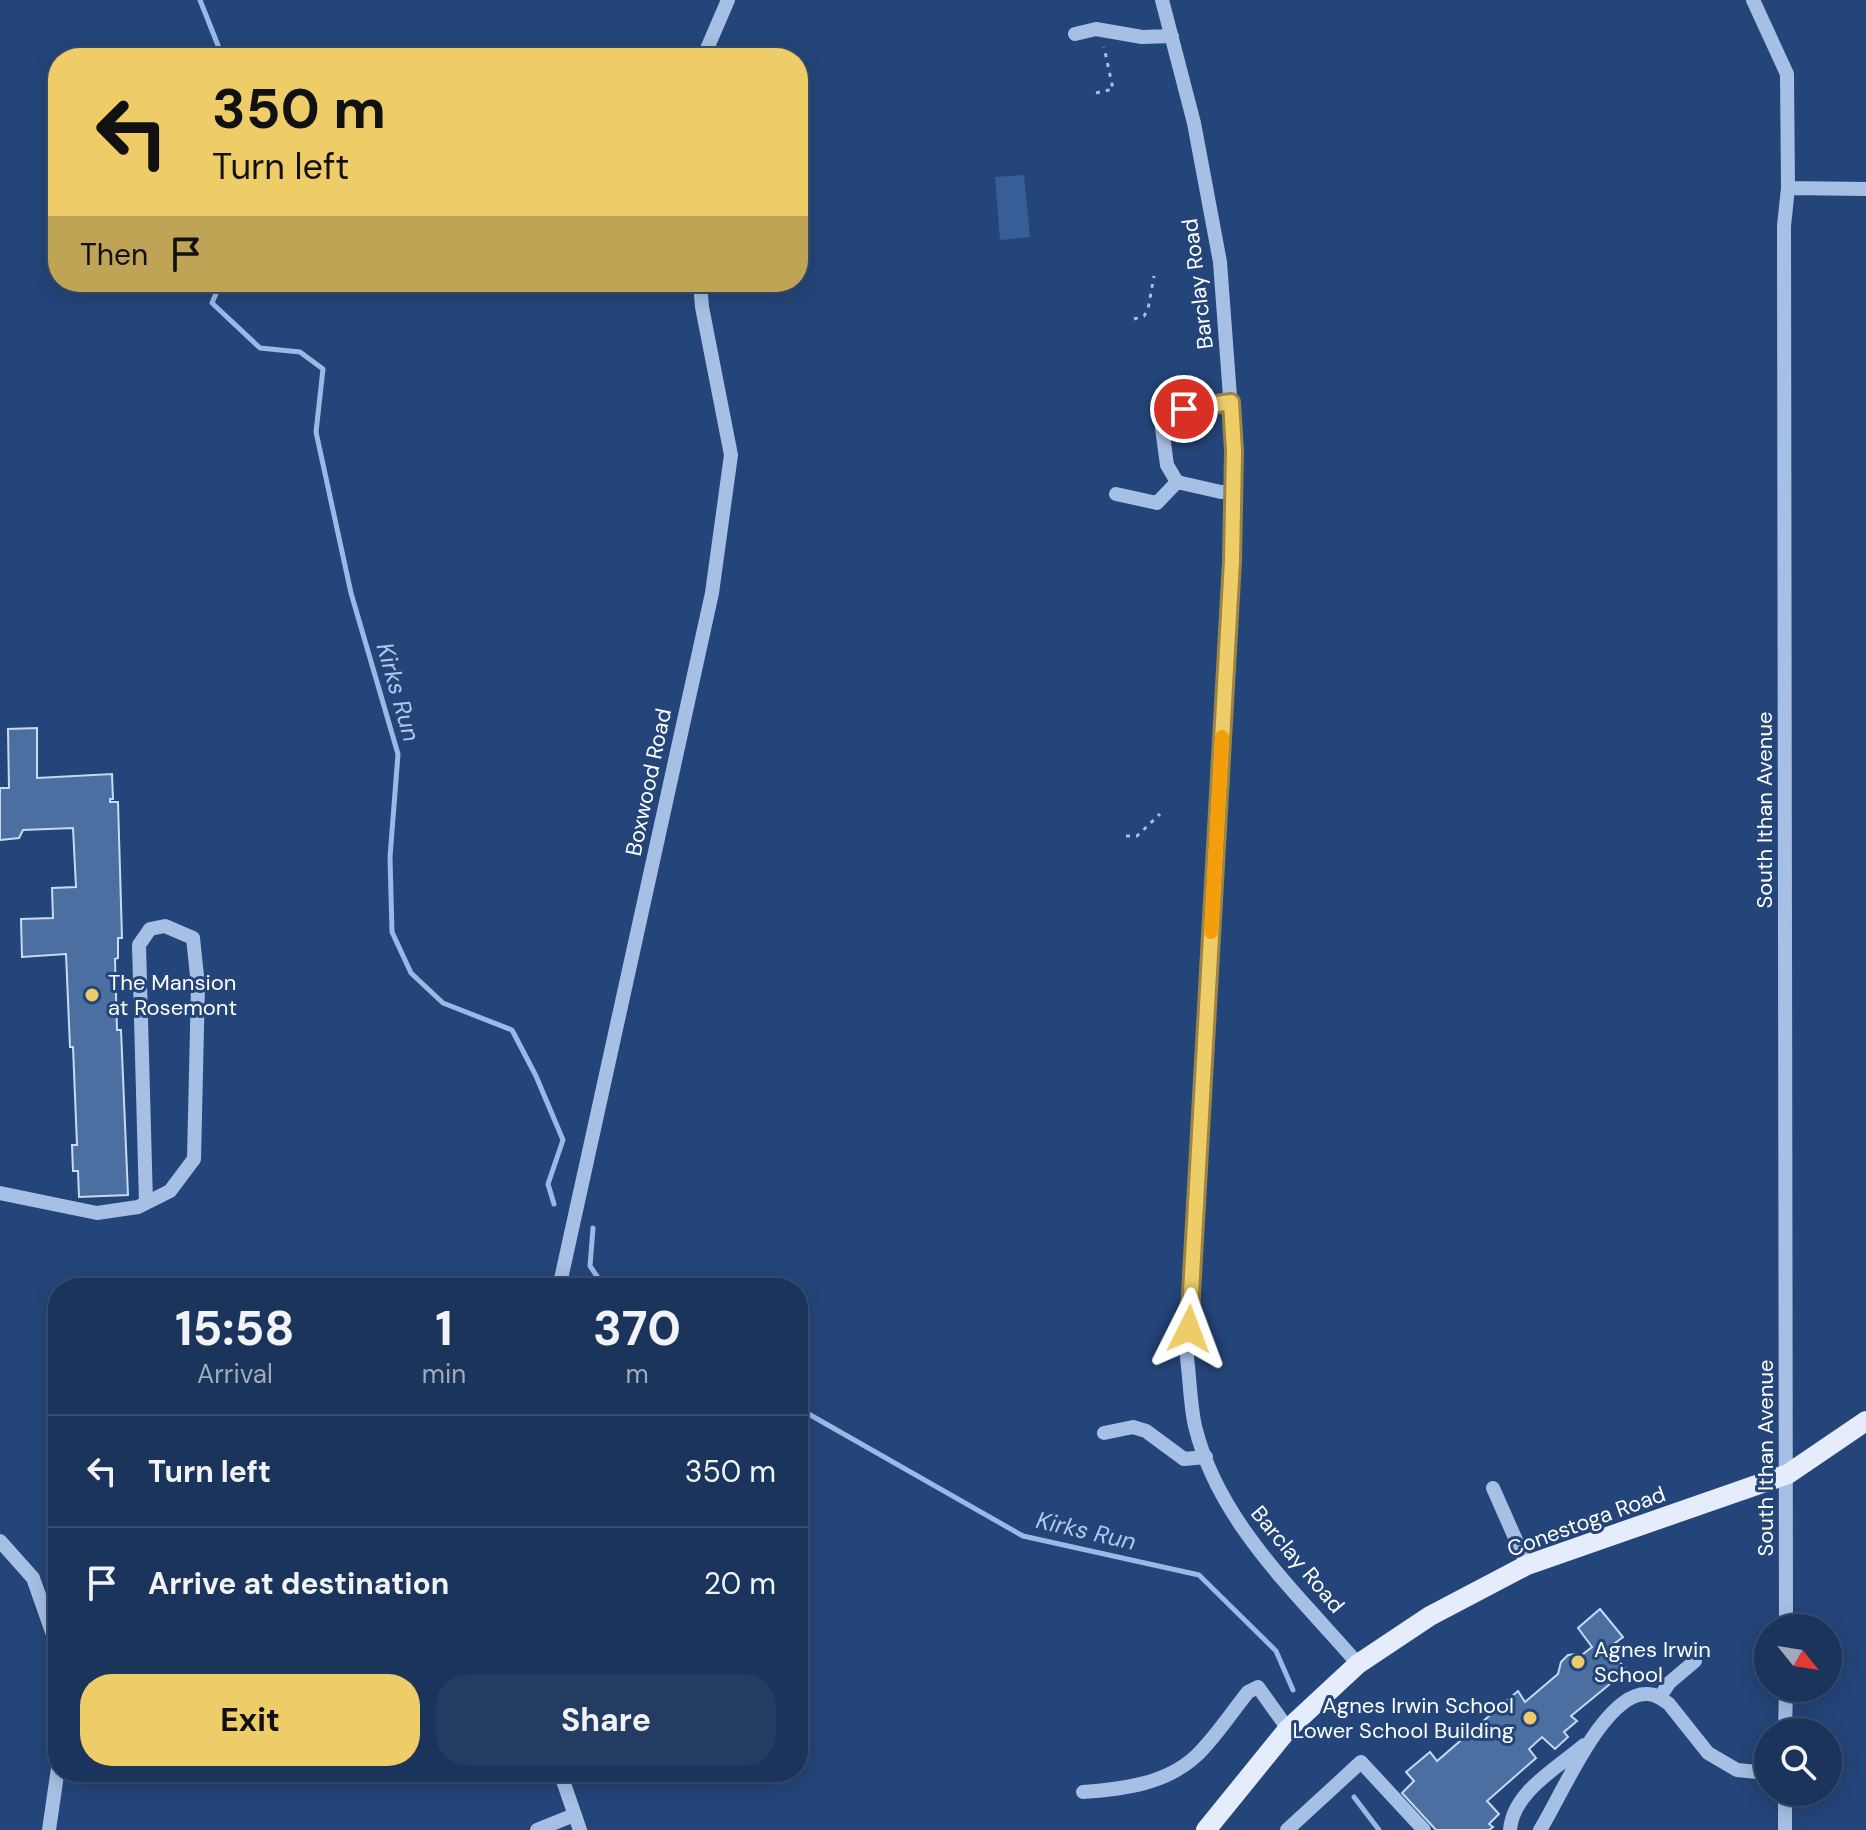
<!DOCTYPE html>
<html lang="en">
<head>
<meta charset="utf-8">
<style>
  :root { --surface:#1b345b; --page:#243c61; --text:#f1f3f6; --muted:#a0aabb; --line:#394f71; --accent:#eecd69 }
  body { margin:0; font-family:"DM Sans",sans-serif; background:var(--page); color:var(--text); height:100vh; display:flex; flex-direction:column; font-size:30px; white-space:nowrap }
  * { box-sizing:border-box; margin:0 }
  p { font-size:26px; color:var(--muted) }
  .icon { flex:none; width:44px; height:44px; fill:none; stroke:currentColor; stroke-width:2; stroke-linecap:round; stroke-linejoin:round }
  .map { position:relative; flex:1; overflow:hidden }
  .panel { position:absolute; left:48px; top:1278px; width:760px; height:504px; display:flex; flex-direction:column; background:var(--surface); border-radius:32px; box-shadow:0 4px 20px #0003,0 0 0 2px var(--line) }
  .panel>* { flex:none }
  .guide { position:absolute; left:48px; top:48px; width:760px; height:244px; border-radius:32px; box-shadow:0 4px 20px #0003,0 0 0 2px var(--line); background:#eecd69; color:#111; overflow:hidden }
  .needle { width:52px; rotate:120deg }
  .tools { position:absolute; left:1754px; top:1614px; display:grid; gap:16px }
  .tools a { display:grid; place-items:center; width:88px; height:88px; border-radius:50%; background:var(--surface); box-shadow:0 4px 20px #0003,0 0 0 2px var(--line); font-size:40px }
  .pin { position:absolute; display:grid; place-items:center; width:68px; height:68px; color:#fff; margin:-34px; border:4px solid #fff; border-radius:50%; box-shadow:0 2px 8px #0007 }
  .me { position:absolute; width:88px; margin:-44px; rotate:3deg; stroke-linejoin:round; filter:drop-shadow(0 0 6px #0008) }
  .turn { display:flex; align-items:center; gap:28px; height:168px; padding:0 32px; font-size:36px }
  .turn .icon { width:104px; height:104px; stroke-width:2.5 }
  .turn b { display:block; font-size:56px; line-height:68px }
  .then { display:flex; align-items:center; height:76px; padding:0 32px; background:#0003; gap:16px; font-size:30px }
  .eta { display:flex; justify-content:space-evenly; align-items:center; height:136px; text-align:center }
  .eta b { font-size:48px; font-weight:700; line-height:56px }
  .action { display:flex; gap:16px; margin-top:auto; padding:16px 32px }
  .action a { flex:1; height:92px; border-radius:32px; background:var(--accent); color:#111; font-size:32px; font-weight:700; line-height:92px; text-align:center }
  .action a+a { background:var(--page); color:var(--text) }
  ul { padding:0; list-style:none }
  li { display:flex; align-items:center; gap:24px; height:112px; padding:0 32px; border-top:2px solid var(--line) }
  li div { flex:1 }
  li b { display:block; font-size:30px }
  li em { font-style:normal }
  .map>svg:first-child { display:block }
  .green { fill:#375e96 }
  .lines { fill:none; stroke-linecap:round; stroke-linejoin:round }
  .stream { stroke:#9ab9e5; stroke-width:5 }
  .building { fill:#4c6fa2; stroke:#c8daf3; stroke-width:2 }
  .path { stroke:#a6bfe4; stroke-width:3; stroke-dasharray:4 6; stroke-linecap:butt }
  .minor { stroke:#a6bfe4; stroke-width:14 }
  .major { stroke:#e5edfc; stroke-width:20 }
  .route-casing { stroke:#9b8544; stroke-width:20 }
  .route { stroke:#eecd69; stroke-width:14 }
  .slow { stroke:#f59e0b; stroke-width:14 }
  .poi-dot { fill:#eecd69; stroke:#244579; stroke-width:3 }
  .labels { text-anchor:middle; stroke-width:6; stroke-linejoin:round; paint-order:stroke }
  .street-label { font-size:22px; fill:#fff; stroke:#244579 }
  .poi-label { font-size:22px; fill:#fff; stroke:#244579; text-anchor:start }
  .water-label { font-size:24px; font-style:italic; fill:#b0c9ec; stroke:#244579 }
</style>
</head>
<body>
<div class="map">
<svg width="1866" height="1830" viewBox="0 0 1866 1830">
  <rect width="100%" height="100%" fill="#244579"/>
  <path class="green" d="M1024,175l6,62 -30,3 -5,-63z"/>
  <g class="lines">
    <path class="stream" d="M200,0l23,58
      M221,282l-9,21 48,45 40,4 23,17 -7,63 35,161 47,161 -8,103 2,75 19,41 32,30 69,27 24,46 27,64 -15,44 6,20
      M593,1228l-3,38 15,22
      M798,1408l225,128 176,39 77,76 17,39
      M1354,1797l25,33"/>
  </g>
  <path class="building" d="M37,728v50l75,-4 1,25h-3v3h8l4,136h-4v20l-3,1 2,71h4l7,165 -49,2 -1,-26h-5l-1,-26h5l-4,-98h-3l-4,-93 -44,3 -1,-38 32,-1 -1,-30 24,-1 -3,-59 -50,2 -4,8 -19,2v-52h9l-1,-59z
    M1600,1609l23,28 -16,12 20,21 -56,46 6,5 -13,11 4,5 -13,12 -13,-12 -13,12 7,9 -49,43 12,13 -10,10 4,3 -4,3h-53l-34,-37 12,-12 -8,-9 24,-20 7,9 81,-70 7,11 33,-28 3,-12 7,-7 8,-1 2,4 14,-11 -14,-19z"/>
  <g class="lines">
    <path class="path" d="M1096,93l17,-4 -9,-42
      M1134,319l10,-3 4,-7 6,-33
      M1126,836h11l23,-22"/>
    <path class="minor" d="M1162,0l32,123 26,139 14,189 -9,230 -38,677c3,22 3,46 8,68 23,96 101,166 163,238
      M1753,0l34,74 1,114 -4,38 2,1402
      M1075,34l21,-5 46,8 30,-1
      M703,58l25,-58
      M1788,188l78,1
      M1231,402l-47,7 -22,19 5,37 10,17 44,10h12
      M1116,494l41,9 20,-21
      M0,1193l97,20 41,-6 32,-16 24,-32 4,-174 -5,-47 -28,-12 -15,3 -11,16 7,258
      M559,1288l153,-695 19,-138 -29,-148 -2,-25
      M1104,1433l29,-6 13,4 38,28 22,-2
      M1493,1488l34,77
      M0,1541l33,37 25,71
      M1660,1697l9,-14 26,-22
      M1785,1732l1,-44
      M560,1772l20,58
      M1083,1792c40,-3 83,-8 113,-36 19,-18 35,-43 52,-64l10,-5 30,42
      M1785,1792v38
      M49,1830l9,-62
      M537,1830l37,-15
      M1287,1830l74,-68 63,68
      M1510,1830c3,-38 46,-61 74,-85
      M1540,1830c21,-33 63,-136 106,-136 9,-1 16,5 23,10l39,49 29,17 31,3"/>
    <path class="major" d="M1206,1830l82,-101 70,-65 72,-48 97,-51 261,-91 78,-53"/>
  </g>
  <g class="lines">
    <g class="route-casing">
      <path id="route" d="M1184,409l47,-7 3,49 -2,110 -43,768"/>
    </g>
    <use href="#route" class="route"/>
    <path class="slow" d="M1211,932l11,-195"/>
  </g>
  <g class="poi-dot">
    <circle cx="92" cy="995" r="8"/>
    <circle cx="1578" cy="1662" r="8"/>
    <circle cx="1530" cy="1718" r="8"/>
  </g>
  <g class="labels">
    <g class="street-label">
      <text transform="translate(1197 284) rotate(-97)" y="8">Barclay Road</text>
      <text transform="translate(648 782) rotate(-78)" y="8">Boxwood Road</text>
      <text transform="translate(1764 810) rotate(-90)" y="8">South Ithan Avenue</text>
      <text transform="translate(1765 1458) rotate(-90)" y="8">South Ithan Avenue</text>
      <text transform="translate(1586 1521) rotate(-20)" y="8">Conestoga Road</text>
      <text transform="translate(1298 1559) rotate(50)" y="8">Barclay Road</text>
    </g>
    <g class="poi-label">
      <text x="108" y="990">The Mansion<tspan x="108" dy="25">at Rosemont</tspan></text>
      <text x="1594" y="1657">Agnes Irwin<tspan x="1594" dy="25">School</tspan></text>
      <text x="1514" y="1713" text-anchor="end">Agnes Irwin School<tspan x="1514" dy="25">Lower School Building</tspan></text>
    </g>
    <g class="water-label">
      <text transform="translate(398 692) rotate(74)" y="8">Kirks Run</text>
      <text transform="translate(1086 1531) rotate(13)" y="8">Kirks Run</text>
    </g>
  </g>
</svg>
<div class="tools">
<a><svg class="needle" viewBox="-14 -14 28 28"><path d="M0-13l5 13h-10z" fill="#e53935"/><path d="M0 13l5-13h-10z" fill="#a0aabb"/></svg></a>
<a><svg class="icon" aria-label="search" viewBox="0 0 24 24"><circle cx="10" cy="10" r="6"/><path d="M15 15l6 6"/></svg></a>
</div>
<div class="pin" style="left:1184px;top:409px;background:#d93025"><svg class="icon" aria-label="arrive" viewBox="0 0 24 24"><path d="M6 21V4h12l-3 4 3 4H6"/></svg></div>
<svg class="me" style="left:1189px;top:1329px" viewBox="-20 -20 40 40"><path d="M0-17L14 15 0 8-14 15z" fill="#eecd69" stroke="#fff" stroke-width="4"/></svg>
<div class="guide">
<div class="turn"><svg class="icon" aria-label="left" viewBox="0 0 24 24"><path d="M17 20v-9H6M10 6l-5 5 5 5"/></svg><div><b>350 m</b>Turn left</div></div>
<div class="then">Then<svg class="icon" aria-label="arrive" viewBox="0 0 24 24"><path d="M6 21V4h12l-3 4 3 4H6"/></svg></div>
</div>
<section class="panel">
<div class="eta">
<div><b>15:58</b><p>Arrival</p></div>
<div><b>1</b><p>min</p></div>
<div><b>370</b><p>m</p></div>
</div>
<ul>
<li><svg class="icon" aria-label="left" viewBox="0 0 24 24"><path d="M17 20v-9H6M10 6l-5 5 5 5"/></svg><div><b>Turn left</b></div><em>350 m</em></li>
<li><svg class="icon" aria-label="arrive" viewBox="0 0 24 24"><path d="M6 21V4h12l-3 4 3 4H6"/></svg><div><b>Arrive at destination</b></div><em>20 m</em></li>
</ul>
<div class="action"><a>Exit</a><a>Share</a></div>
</section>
</div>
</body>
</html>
